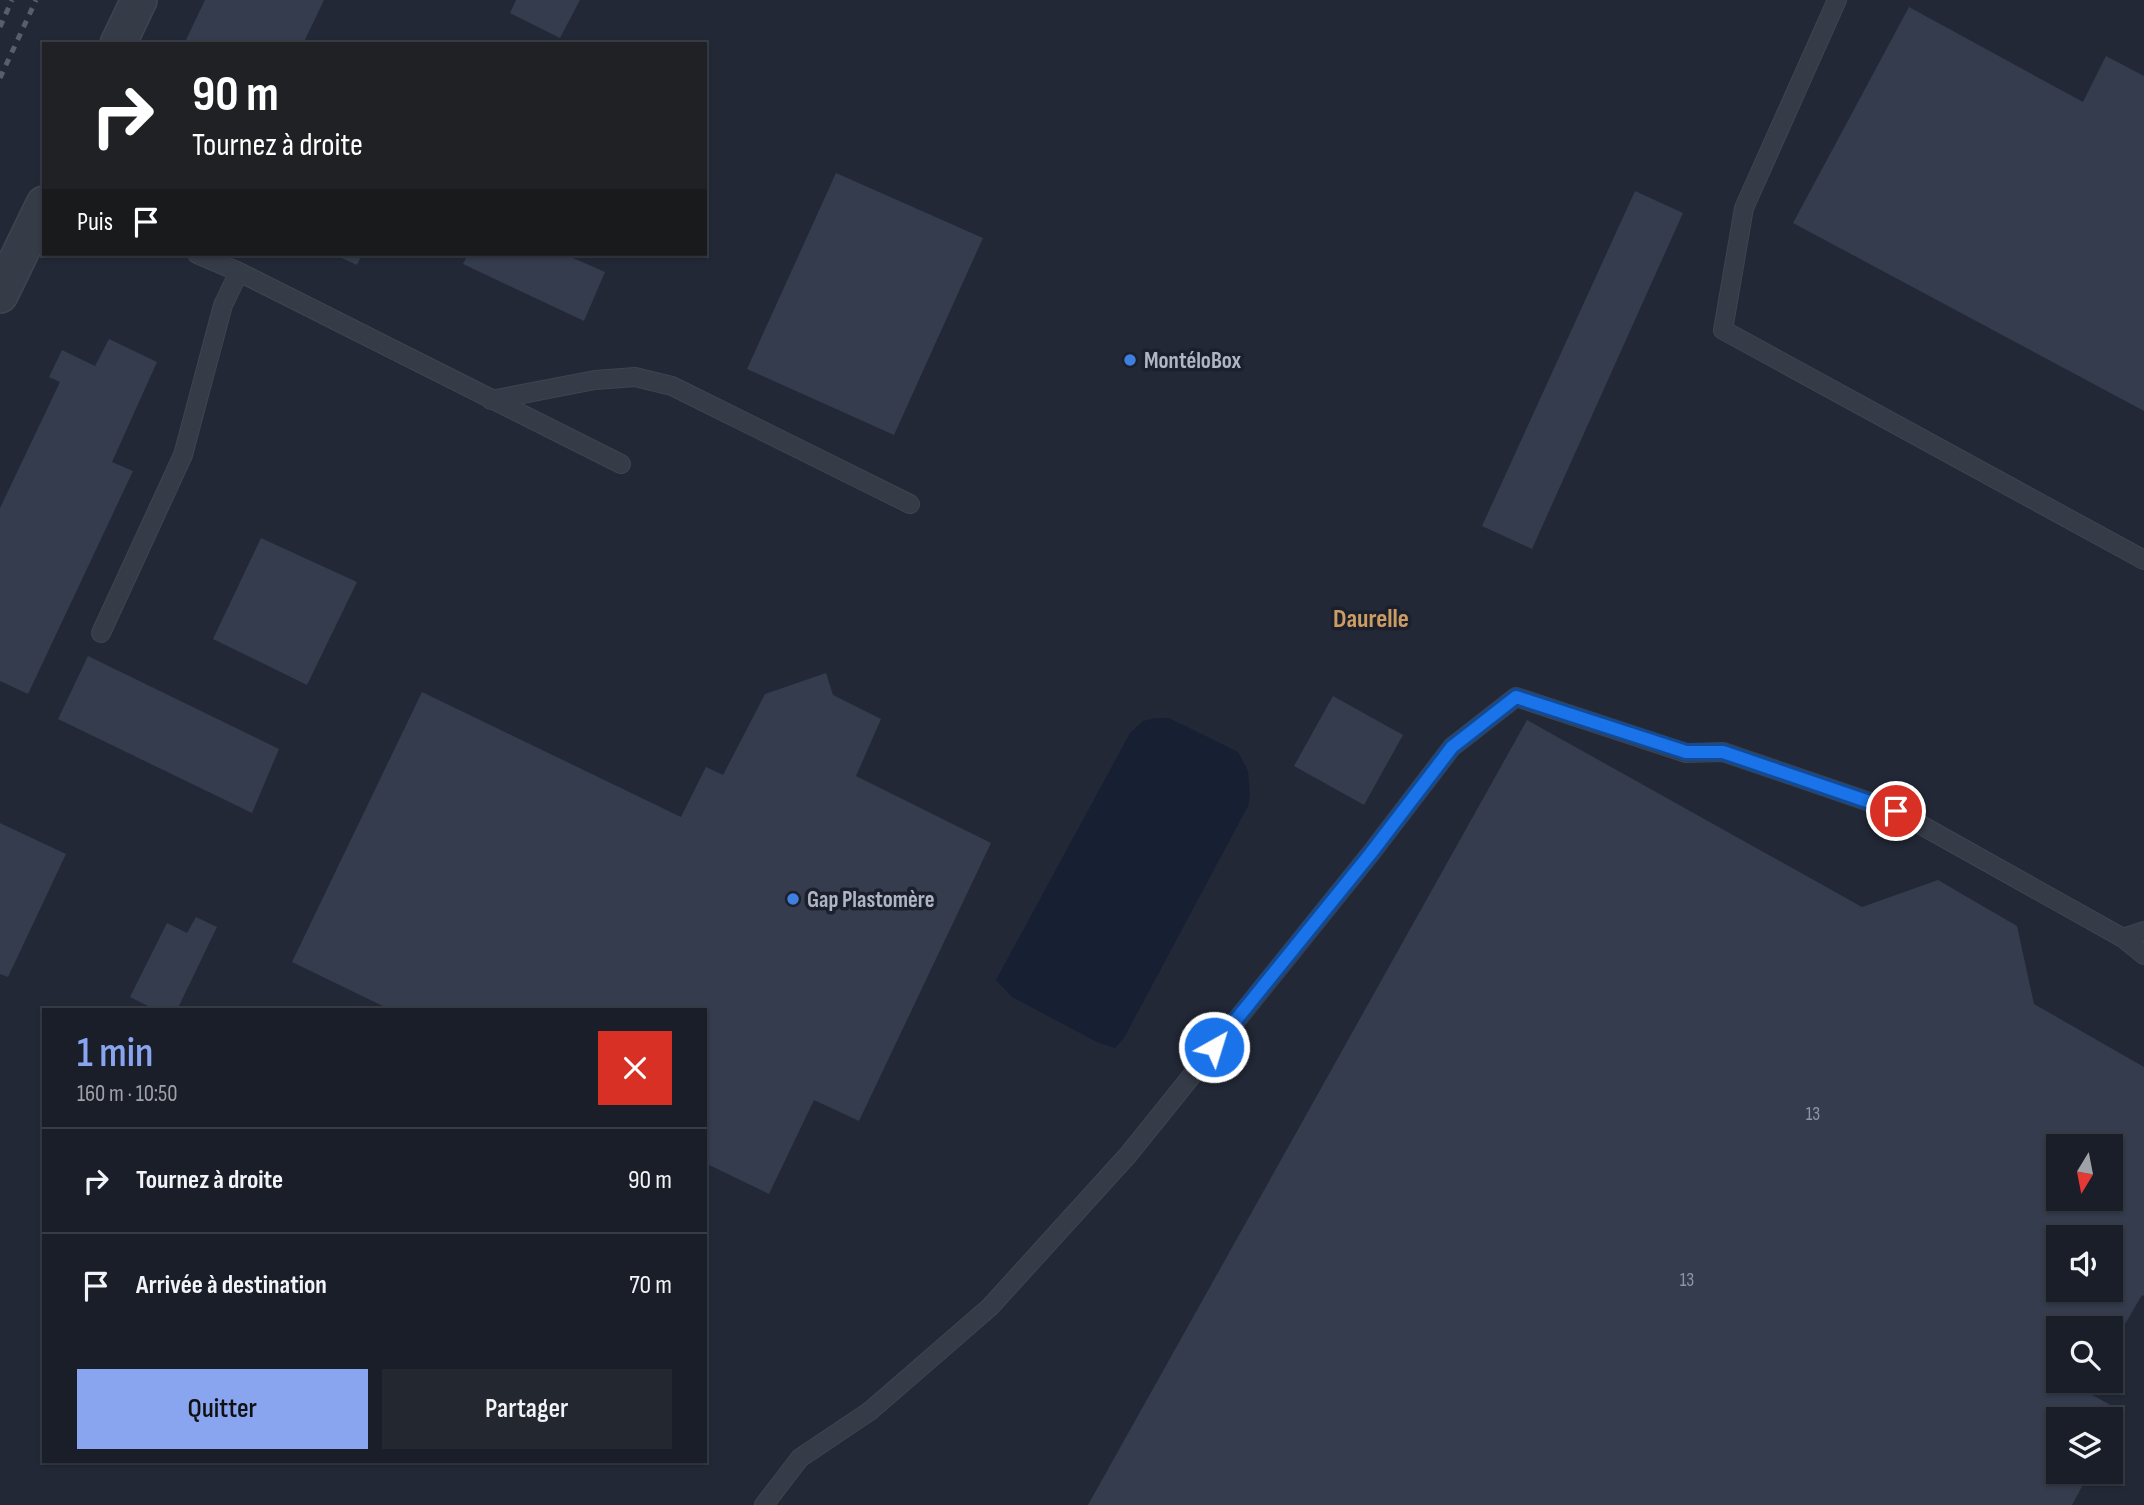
<!DOCTYPE html>
<html lang="fr">
<head>
<meta charset="utf-8">
<style>
  :root { --surface:#1a1e28; --page:#232730; --text:#f1f3f6; --muted:#9fa2a8; --line:#383c45; --accent:#89a5f0 }
  body { margin:0; font-family:"Sofia Sans Condensed",sans-serif; background:var(--page); color:var(--text); height:100vh; display:flex; flex-direction:column; font-size:26px; white-space:nowrap }
  * { box-sizing:border-box; margin:0 }
  p { font-size:23px; color:var(--muted) }
  .icon { flex:none; width:38px; height:38px; fill:none; stroke:currentColor; stroke-width:2; stroke-linecap:round; stroke-linejoin:round }
  .map { position:relative; flex:1; overflow:hidden }
  .panel { position:absolute; left:42px; top:1008px; width:665px; height:455px; display:flex; flex-direction:column; background:var(--surface); border-radius:0px; box-shadow:0 2px 5px #0004,0 0 0 2px var(--line) }
  .panel>* { flex:none }
  .top-card { position:absolute; left:42px; top:42px; width:665px; height:214px; border-radius:0px; box-shadow:0 2px 5px #0004,0 0 0 2px var(--line); background:#202124; color:#fff; overflow:hidden }
  .needle { width:46px; rotate:190deg }
  .controls { position:absolute; left:2046px; top:1134px; display:grid; gap:14px }
  .controls a { display:grid; place-items:center; width:77px; height:77px; border-radius:0px; background:var(--surface); box-shadow:0 2px 5px #0004,0 0 0 2px var(--line); font-size:35px }
  .pin { position:absolute; display:grid; place-items:center; width:60px; height:60px; color:#fff; margin:-30px; border:4px solid #fff; border-radius:50%; box-shadow:0 2px 7px #0007 }
  .me { position:absolute; width:77px; margin:-38px; rotate:39deg; stroke-linejoin:round; filter:drop-shadow(0 0 5px #0008) }
  .turn { display:flex; align-items:center; gap:24px; height:147px; padding:0 35px; font-size:32px }
  .turn .icon { width:91px; height:91px; stroke-width:2.5 }
  .turn b { display:block; font-size:49px; line-height:60px }
  .then { display:flex; align-items:center; height:66px; padding:0 35px; background:#0003; gap:14px; font-size:26px }
  .round { display:grid; place-items:center; flex:none; width:74px; height:74px; border-radius:0px; background:var(--page) }
  .summary { display:flex; align-items:center; justify-content:space-between; height:119px; padding:0 35px }
  h1 { font-size:42px; font-weight:600; line-height:52px; color:var(--accent) }
  .button { display:flex; gap:14px; margin-top:auto; padding:14px 35px }
  .button a { flex:1; height:80px; border-radius:0px; background:var(--accent); color:#111; font-size:28px; font-weight:600; line-height:80px; text-align:center }
  .button a+a { background:var(--page); color:var(--text) }
  ul { padding:0; list-style:none }
  li { display:flex; align-items:center; gap:21px; height:105px; padding:0 35px; border-top:2px solid var(--line) }
  li div { flex:1 }
  li b { display:block; font-size:26px }
  li em { font-style:normal }
  .map>svg:first-child { display:block }
  .water { fill:#171f33 }
  .building { fill:#343c4d; fill-rule:evenodd }
  .lines { fill:none; stroke-linecap:round; stroke-linejoin:round }
  .lane-casing { stroke:#3f4451; stroke-width:20 }
  .street-casing { stroke:#3f4451; stroke-width:38 }
  .lane { stroke:#353b47; stroke-width:18 }
  .street { stroke:#353b47; stroke-width:35 }
  .rail { stroke:#585e6e; stroke-width:5; stroke-dasharray:7 7; stroke-linecap:butt }
  .route-casing { stroke:#114b97; stroke-width:18 }
  .route { stroke:#1a73e8; stroke-width:12 }
  .shop-dot { fill:#3f7fe0; stroke:#1b202c; stroke-width:2.5 }
  .labels { text-anchor:middle; stroke-width:7; stroke-linejoin:round; paint-order:stroke }
  .number-label { font-size:19px; fill:#8f95a4 }
  .poi-label { font-size:23px; font-weight:bold; fill:#b0b5c4; stroke:#1b202c; text-anchor:start }
  .quarter-label { font-size:26px; font-weight:bold; fill:#cb9c63; stroke:#1b202c }
</style>
</head>
<body>
<div class="map">
<svg width="2144" height="1505" viewBox="0 0 2144 1505">
  <rect width="100%" height="100%" fill="#222836"/>
  <path class="water" d="M1155,718h14l69,34 10,19 2,24 -2,11 -124,232 -9,10 -16,-5 -87,-46 -16,-17 134,-247 13,-12z"/>
  <path class="building" d="M205,0h119l-21,44h-119z
    M516,0h64l-20,38 -50,-25z
    M1909,7l174,95 23,-46 38,20v335l-351,-188z
    M836,173l147,65 -89,197 -147,-66z
    M1635,191l48,22 -151,336 -50,-23z
    M333,254h29l-5,11z
    M468,254h96l41,18 -21,49 -121,-57z
    M109,339l48,23 -45,100 21,9 -105,223 -28,-13v-173l60,-126 -11,-5 13,-27 33,16z
    M261,538l96,44 -50,103 -94,-46z
    M88,656l191,93 -27,64 -194,-94z
    M826,673l7,22 48,24 -25,57 135,67 -132,278 -45,-21 -45,94 -64,-31v-153h-314l-99,-48 130,-270 259,125 25,-50 17,8 42,-81z
    M1333,696l70,39 -39,70 -70,-39z
    M1527,720l335,187 76,-27 79,46 17,78 110,63v229l-2,-1 -32,55v-22h-52v53h35l-6,11 36,20 -13,24v-17h-52v53h32l-18,33h-984zM2058,1146h52v53h-52zM2058,1237h52v53h-52z
    M0,823l66,31 -58,123 -8,-3z
    M196,917l21,10 -40,83h-21l-26,-13 37,-74 20,10z"/>
  <g class="lines">
    <g class="lane-casing">
      <path id="lane" d="M1837,0l-93,208 -21,122 421,230
        M197,254l42,18 382,192
        M491,400l104,-20 40,-3 37,9 238,118
        M101,633l82,-178 40,-150 16,-33
        M2123,938l21,17
        M764,1505l36,-47 70,-47 120,-104 138,-152 243,-302 81,-106 64,-50 170,56 37,-1 173,59 227,127 21,-7"/>
    </g>
    <g class="street-casing">
      <path id="street" d="M118,44l21,-44
        M0,295l44,-91"/>
    </g>
    <use href="#lane" class="lane"/>
    <use href="#street" class="street"/>
    <path class="rail" d="M0,27l12,-27
      M0,78l36,-78"/>
  </g>
  <g class="lines">
    <g class="route-casing">
      <path id="route" d="M1214,1047l157,-194 81,-106 64,-50 170,55h37l173,59"/>
    </g>
    <use href="#route" class="route"/>
  </g>
  <g class="shop-dot">
    <circle cx="1130" cy="360" r="7"/>
    <circle cx="793" cy="899" r="7"/>
  </g>
  <g class="labels">
    <g class="number-label">
      <text x="1813" y="1120">13</text>
      <text x="1687" y="1286">13</text>
    </g>
    <g class="poi-label">
      <text x="1144" y="368">MontéloBox</text>
      <text x="807" y="907">Gap Plastomère</text>
    </g>
    <g class="quarter-label">
      <text x="1371" y="627">Daurelle</text>
    </g>
  </g>
</svg>
<div class="controls">
<a><svg class="needle" viewBox="-14 -14 28 28"><path d="M0-13l5 13h-10z" fill="#e53935"/><path d="M0 13l5-13h-10z" fill="#9fa2a8"/></svg></a>
<a><svg class="icon" aria-label="sound" viewBox="0 0 24 24"><path d="M4 9h4l5-4v14l-5-4H4zM17 9q2 3 0 6"/></svg></a>
<a><svg class="icon" aria-label="search" viewBox="0 0 24 24"><circle cx="10" cy="10" r="6"/><path d="M15 15l6 6"/></svg></a>
<a><svg class="icon" aria-label="layers" viewBox="0 0 24 24"><path d="M12 4l9 5-9 5-9-5zM3 14l9 5 9-5"/></svg></a>
</div>
<div class="pin" style="left:1896px;top:811px;background:#d93025"><svg class="icon" aria-label="arrive" viewBox="0 0 24 24"><path d="M6 21V4h12l-3 4 3 4H6"/></svg></div>
<svg class="me" style="left:1214px;top:1047px" viewBox="-20 -20 40 40"><circle r="17" fill="#1a73e8" stroke="#fff" stroke-width="3"/><path d="M0-11L8 9 0 5-8 9z" fill="#fff"/></svg>
<div class="top-card">
<div class="turn"><svg class="icon" aria-label="right" viewBox="0 0 24 24"><path d="M7 20v-9h11M14 6l5 5-5 5"/></svg><div><b>90 m</b>Tournez à droite</div></div>
<div class="then">Puis<svg class="icon" aria-label="arrive" viewBox="0 0 24 24"><path d="M6 21V4h12l-3 4 3 4H6"/></svg></div>
</div>
<section class="panel">
<div class="summary"><div><h1>1 min</h1><p>160 m · 10:50</p></div><a class="round" style="background:#d93025;color:#fff"><svg class="icon" aria-label="close" viewBox="0 0 24 24"><path d="M6 6l12 12M18 6L6 18"/></svg></a></div>
<ul>
<li><svg class="icon" aria-label="right" viewBox="0 0 24 24"><path d="M7 20v-9h11M14 6l5 5-5 5"/></svg><div><b>Tournez à droite</b></div><em>90 m</em></li>
<li><svg class="icon" aria-label="arrive" viewBox="0 0 24 24"><path d="M6 21V4h12l-3 4 3 4H6"/></svg><div><b>Arrivée à destination</b></div><em>70 m</em></li>
</ul>
<div class="button"><a>Quitter</a><a>Partager</a></div>
</section>
</div>
</body>
</html>
